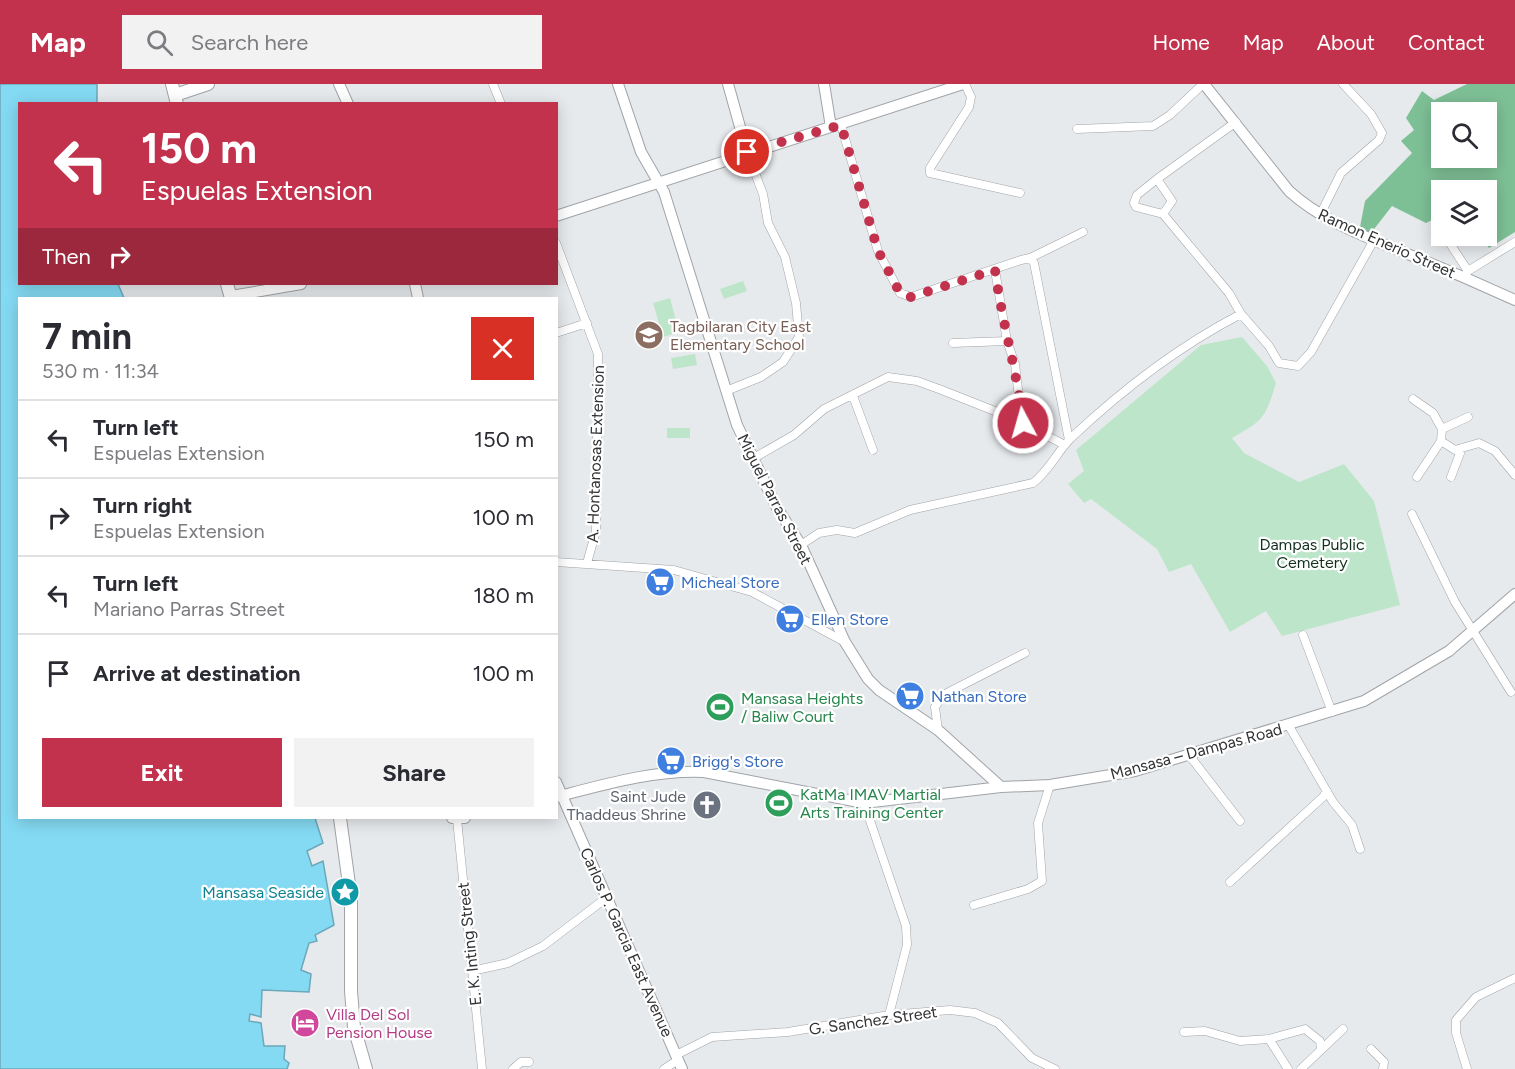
<!DOCTYPE html>
<html lang="en">
<head>
<meta charset="utf-8">
<style>
  :root { --surface:#fff; --page:#f2f2f3; --text:#2b2b33; --muted:#7c7c81; --line:#e1e1e2; --accent:#c2324d }
  body { margin:0; font-family:Figtree,sans-serif; background:var(--page); color:var(--text); height:100vh; display:flex; flex-direction:column; font-size:22px; white-space:nowrap }
  * { box-sizing:border-box; margin:0 }
  p { font-size:20px; color:var(--muted) }
  .icon { flex:none; width:33px; height:33px; fill:none; stroke:currentColor; stroke-width:2; stroke-linecap:round; stroke-linejoin:round }
  .map { position:relative; flex:1; overflow:hidden }
  .panel { position:absolute; left:18px; top:213px; width:540px; height:522px; display:flex; flex-direction:column; background:var(--surface); border-radius:0px; box-shadow:0 3px 15px #0003 }
  .panel>* { flex:none }
  .guide { position:absolute; left:18px; top:18px; width:540px; height:183px; border-radius:0px; box-shadow:0 3px 15px #0003; background:#c2324d; color:#fff; overflow:hidden }
  .buttons { position:absolute; left:1431px; top:18px; display:grid; gap:12px }
  .buttons a { display:grid; place-items:center; width:66px; height:66px; border-radius:0px; background:var(--surface); box-shadow:0 3px 15px #0003; font-size:30px }
  .pin { position:absolute; display:grid; place-items:center; width:51px; height:51px; color:#fff; margin:-26px; border:3px solid #fff; border-radius:50%; box-shadow:0 2px 6px #0007 }
  .me { position:absolute; width:66px; margin:-33px; rotate:354deg; stroke-linejoin:round; filter:drop-shadow(0 0 4px #0008) }
  .turn { display:flex; align-items:center; gap:21px; height:126px; padding:0 24px; font-size:27px }
  .turn .icon { width:78px; height:78px; stroke-width:2.5 }
  .turn b { display:block; font-size:42px; line-height:51px }
  .then { display:flex; align-items:center; height:57px; padding:0 24px; background:#0003; gap:12px; font-size:22px }
  .round { display:grid; place-items:center; flex:none; width:63px; height:63px; border-radius:0px; background:var(--page) }
  .summary { display:flex; align-items:center; justify-content:space-between; height:102px; padding:0 24px }
  h1 { font-size:36px; font-weight:700; line-height:45px }
  .cta { display:flex; gap:12px; margin-top:auto; padding:12px 24px }
  .cta a { flex:1; height:69px; border-radius:0px; background:var(--accent); color:#fff; font-size:24px; font-weight:700; line-height:69px; text-align:center }
  .cta a+a { background:var(--page); color:var(--text) }
  ul { padding:0; list-style:none }
  li { display:flex; align-items:center; gap:18px; height:78px; padding:0 24px; border-top:2px solid var(--line) }
  li div { flex:1 }
  li b { display:block; font-size:22px }
  li em { font-style:normal }
  header { display:flex; align-items:center; gap:36px; box-sizing:border-box; height:84px; padding:0 30px; background:var(--accent); color:#fff }
  header strong { font-size:28px }
  nav { display:flex; gap:33px; margin-inline-start:auto; font-size:21px }
  .search { width:420px; height:54px; background:var(--page); display:flex; align-items:center; gap:15px; box-sizing:border-box; padding:0 21px; border-radius:0px; color:var(--muted); font-size:22px }
  .map>svg:first-child { display:block }
  .green { fill:#bde5ca }
  .forest { fill:#7ec096; fill-rule:evenodd }
  .water { fill:#84daf3; stroke:#6ba8ba; stroke-width:1.5 }
  .lines { fill:none; stroke-linecap:round; stroke-linejoin:round }
  .street-casing { stroke:#a0a3a7; stroke-width:9 }
  .secondary-casing { stroke:#a0a3a7; stroke-width:12 }
  .primary-casing { stroke:#a0a3a7; stroke-width:14 }
  .street { stroke:#fff; stroke-width:8 }
  .secondary { stroke:#fff; stroke-width:10 }
  .primary { stroke:#fff; stroke-width:12 }
  .route { stroke:#c2324d; stroke-width:10; stroke-dasharray:0 18 }
  .labels { text-anchor:middle; stroke-width:4.5; stroke-linejoin:round; paint-order:stroke }
  .street-label { font-size:16px; fill:#313234; stroke:#fff }
  .education-label { font-size:16px; fill:#785e54; stroke:#fff; text-anchor:start }
  .park-label { font-size:16px; fill:#13301f; stroke:#fff }
  .shop-label { font-size:16px; fill:#366cbe; stroke:#fff; text-anchor:start }
  .leisure-label { font-size:16px; fill:#27864d; stroke:#fff; text-anchor:start }
  .worship-label { font-size:16px; fill:#5b616d; stroke:#fff; text-anchor:end }
  .culture-label { font-size:16px; fill:#0d838f; stroke:#fff; text-anchor:end }
  .hotel-label { font-size:16px; fill:#b23c85; stroke:#fff; text-anchor:start }
</style>
</head>
<body>
<header>
<strong>Map</strong>
<div class="search"><svg class="icon" aria-label="search" viewBox="0 0 24 24"><circle cx="10" cy="10" r="6"/><path d="M15 15l6 6"/></svg>Search here</div>
<nav><a>Home</a><a>Map</a><a>About</a><a>Contact</a></nav>
</header>
<div class="map">
<svg width="1515" height="985" viewBox="0 0 1515 985">
  <rect width="100%" height="100%" fill="#e7eaed"/>
  <path class="green" d="M743,197l4,10 -23,8 -4,-10z
    M670,214l9,34 -16,5 -10,-34z
    M1242,253l25,29 9,17c-11,36 -13,37 -44,55l12,15 55,29 45,-18 30,37 26,104 -118,31 -16,-25 -36,21 -39,-68 -22,8 -12,-23 -66,-50 -7,4 -16,-19 16,-13 -8,-21 125,-105z
    M695,270l2,11 -24,4 -2,-11z
    M667,344h23v10h-23z"/>
  <path class="forest" d="M1467,0h48v148l-26,16 -9,-12h6v-46h-44l-1,27 -1,-1 -14,7 -34,-17 -21,27 -11,-6 5,-26 47,-48 -11,-12 13,-11 -8,-12 16,-27 12,9zM1486,28v46h-44v-46z"/>
  <path class="water" d="M0,0h97v19l-77,1v180h98l6,14h-104v520h295l8,25 -16,8 5,15 11,-5 11,64 -19,10 2,6 -8,2 -8,27 10,4 -2,18 -47,-2 -1,27 -11,-3 -1,7 12,2 3,23h21l-1,13 5,4 -2,6h-287z"/>
  <g class="lines">
    <g class="street-casing">
      <path id="street" d="M493,0l8,20
        M965,0l6,13 -2,10 -39,61v5l90,20
        M1236,38l-79,57 15,22 -9,13 66,79 12,21
        M841,41l37,126 22,42 11,4 110,-37 9,-2 4,5 35,177
        M1077,45l76,-3 17,-11 33,-31
        M1157,95l-20,16 -3,8 2,4 27,7
        M1320,131l21,-42 38,-33 3,-7 -11,-19 -28,-30
        M1439,143l3,4
        M1445,152l23,35
        M556,159l42,111 -2,177 -9,32
        M1030,174l53,-26
        M1464,193l4,-6 47,-29
        M556,249l31,-10
        M1007,257l8,23 7,59
        M953,259l54,-2 -12,-71
        M726,307l35,-14 22,-15 16,-25 -3,-34 -11,-46 -17,-34 -5,-29 -16,-42
        M853,312l20,54
        M1413,315l20,14 9,16 26,-12
        M1441,357l14,9 24,-7 16,8 20,24
        M752,375l42,-24 30,-26 64,-32 29,4 22,8 71,28 55,28
        M1417,393l24,-36 1,-12
        M1451,393l11,-29
        M1412,430l43,88 56,90
        M801,461l18,-12 18,-3 18,3 55,-23 123,-27c16,-12 24,-31 38,-45 51,-48 108,-92 170,-124l28,32 10,17 19,3 13,-14 63,-112
        M556,478l118,8 78,22 93,50
        M1303,551l29,77
        M1289,642l44,76 19,23 8,24
        M938,646l-3,-23 8,-12 82,-42
        M1189,671l51,66
        M864,719l42,123 1,19 -18,70
        M457,735l25,250
        M1230,798l93,-85 4,-6
        M974,821l54,-16 14,-8 -4,-58 12,-38
        M472,887l36,-8 35,-17 58,-44 9,-2
        M1184,948l21,-1 35,10 29,-2
        M1371,965l13,13 -1,7
        M676,971l36,-18 76,-5 101,-17 61,-5 25,3 23,10 34,35 23,11
        M513,985l8,-7h8
        M664,985l14,-9
        M1288,985l-19,-30 36,-10 15,12 1,8
        M1301,985l42,-40
        M1467,985l-11,-36v-13l20,-23 39,-19"/>
    </g>
    <g class="secondary-casing">
      <path id="secondary" d="M339,0l9,20
        M618,0l23,68 23,40 73,233 40,83 24,37 44,97 23,37 11,11 59,40 63,57
        M728,0l19,68
        M824,0l7,43
        M1204,0l85,107c34,31 78,46 121,64 35,14 70,29 105,45
        M556,132l407,-132
        M415,200l3,14
        M231,212l70,-12
        M556,698l126,287
        M556,713c50,-13 97,-27 148,-25l160,31 137,-16 49,-2 85,-14 229,-70 85,-50 66,-57
        M452,734h13"/>
    </g>
    <g class="primary-casing">
      <path id="primary" d="M172,0l5,20
        M175,11l33,-11
        M227,200l4,14
        M340,734l11,81v92l3,36 12,42"/>
    </g>
    <use href="#street" class="street"/>
    <use href="#secondary" class="secondary"/>
    <use href="#primary" class="primary"/>
  </g>
  <g class="lines">
    <path class="route" d="M747,68l94,-27 37,126 22,42 11,4 84,-27c7,52 22,101 28,153"/>
  </g>
  <defs>
    <g id="school-disc" transform="scale(1.5)"><circle r="9.5" fill="#8d6e63" stroke="#fff"/><path d="M0-5L7-2L0 1L-7-2ZM-4 1L0 2.5L4 1V4Q0 6-4 4Z" fill="#fff"/></g>
    <g id="supermarket-disc" transform="scale(1.5)"><circle r="9.5" fill="#3f7fe0" stroke="#fff"/><path d="M-6-5.5h2.5l.6 2H6L4.5 2H-2.5L-4.4-4H-6ZM-1.5 3.2a1.3 1.3 0 1 0 .1 0ZM3 3.2a1.3 1.3 0 1 0 .1 0Z" fill="#fff"/></g>
    <g id="stadium-disc" transform="scale(1.5)"><circle r="9.5" fill="#2e9e5b" stroke="#fff"/><path d="M0-5a6.5 5 0 1 0 0 10a6.5 5 0 1 0 0-10ZM-3.5-1.8h7v3.6h-7Z" fill="#fff"/></g>
    <g id="church-disc" transform="scale(1.5)"><circle r="9.5" fill="#6b7280" stroke="#fff"/><path d="M-1.2-6h2.4v3.5h3.3v2.4h-3.3V6h-2.4V-.1h-3.3v-2.4h3.3Z" fill="#fff"/></g>
    <g id="sight-disc" transform="scale(1.5)"><circle r="9.5" fill="#0f9aa8" stroke="#fff"/><path d="M0-6L1.8-2.2L6-1.7L2.9 1.2L3.7 5.4L0 3.3L-3.7 5.4L-2.9 1.2L-6-1.7L-1.8-2.2Z" fill="#fff"/></g>
    <g id="hotel-disc" transform="scale(1.5)"><circle r="9.5" fill="#d1479c" stroke="#fff"/><path d="M-6-4.5h1.5V1H6V5H4.5V3h-9V5H-6ZM-4 0a1.8 1.8 0 1 1 3.6 0ZM.5 0V-2.5h3Q6-2.5 6 0Z" fill="#fff"/></g>
  </defs>
  <g fill-rule="evenodd">
    <use href="#school-disc" x="649" y="251"/>
    <use href="#supermarket-disc" x="660" y="498"/>
    <use href="#supermarket-disc" x="790" y="535"/>
    <use href="#supermarket-disc" x="910" y="612"/>
    <use href="#stadium-disc" x="720" y="623"/>
    <use href="#supermarket-disc" x="671" y="677"/>
    <use href="#stadium-disc" x="779" y="719"/>
    <use href="#church-disc" x="707" y="721"/>
    <use href="#sight-disc" x="345" y="808"/>
    <use href="#hotel-disc" x="305" y="939"/>
  </g>
  <g class="labels">
    <g class="street-label">
      <text transform="translate(1387 159) rotate(24)" y="6">Ramon Enerio Street</text>
      <text transform="translate(595 370) rotate(-88)" y="6">A. Hontanosas Extension</text>
      <text transform="translate(775 415) rotate(63)" y="6">Miguel Parras Street</text>
      <text transform="translate(1196 667) rotate(-15)" y="6">Mansasa – Dampas Road</text>
      <text transform="translate(627 858) rotate(66)" y="6">Carlos P. Garcia East Avenue</text>
      <text transform="translate(469 860) rotate(-96)" y="6">E. K. Inting Street</text>
      <text transform="translate(873 936) rotate(-8)" y="6">G. Sanchez Street</text>
    </g>
    <g class="education-label">
      <text x="670" y="248">Tagbilaran City East<tspan x="670" dy="18">Elementary School</tspan></text>
    </g>
    <g class="park-label">
      <text x="1312" y="466">Dampas Public<tspan x="1312" dy="18">Cemetery</tspan></text>
    </g>
    <g class="shop-label">
      <text x="681" y="504">Micheal Store</text>
      <text x="811" y="541">Ellen Store</text>
      <text x="931" y="618">Nathan Store</text>
      <text x="692" y="683">Brigg's Store</text>
    </g>
    <g class="leisure-label">
      <text x="741" y="620">Mansasa Heights<tspan x="741" dy="18">/ Baliw Court</tspan></text>
      <text x="800" y="716">KatMa IMAV Martial<tspan x="800" dy="18">Arts Training Center</tspan></text>
    </g>
    <g class="worship-label">
      <text x="686" y="718">Saint Jude<tspan x="686" dy="18">Thaddeus Shrine</tspan></text>
    </g>
    <g class="culture-label">
      <text x="324" y="814">Mansasa Seaside</text>
    </g>
    <g class="hotel-label">
      <text x="326" y="936">Villa Del Sol<tspan x="326" dy="18">Pension House</tspan></text>
    </g>
  </g>
</svg>
<div class="buttons">
<a><svg class="icon" aria-label="search" viewBox="0 0 24 24"><circle cx="10" cy="10" r="6"/><path d="M15 15l6 6"/></svg></a>
<a><svg class="icon" aria-label="layers" viewBox="0 0 24 24"><path d="M12 4l9 5-9 5-9-5zM3 14l9 5 9-5"/></svg></a>
</div>
<div class="pin" style="left:747px;top:68px;background:#d93025"><svg class="icon" aria-label="arrive" viewBox="0 0 24 24"><path d="M6 21V4h12l-3 4 3 4H6"/></svg></div>
<svg class="me" style="left:1023px;top:339px" viewBox="-20 -20 40 40"><circle r="17" fill="#c2324d" stroke="#fff" stroke-width="3"/><path d="M0-11L8 9 0 5-8 9z" fill="#fff"/></svg>
<div class="guide">
<div class="turn"><svg class="icon" aria-label="left" viewBox="0 0 24 24"><path d="M17 20v-9H6M10 6l-5 5 5 5"/></svg><div><b>150 m</b>Espuelas Extension</div></div>
<div class="then">Then<svg class="icon" aria-label="right" viewBox="0 0 24 24"><path d="M7 20v-9h11M14 6l5 5-5 5"/></svg></div>
</div>
<section class="panel">
<div class="summary"><div><h1>7 min</h1><p>530 m · 11:34</p></div><a class="round" style="background:#d93025;color:#fff"><svg class="icon" aria-label="close" viewBox="0 0 24 24"><path d="M6 6l12 12M18 6L6 18"/></svg></a></div>
<ul>
<li><svg class="icon" aria-label="left" viewBox="0 0 24 24"><path d="M17 20v-9H6M10 6l-5 5 5 5"/></svg><div><b>Turn left</b><p>Espuelas Extension</p></div><em>150 m</em></li>
<li><svg class="icon" aria-label="right" viewBox="0 0 24 24"><path d="M7 20v-9h11M14 6l5 5-5 5"/></svg><div><b>Turn right</b><p>Espuelas Extension</p></div><em>100 m</em></li>
<li><svg class="icon" aria-label="left" viewBox="0 0 24 24"><path d="M17 20v-9H6M10 6l-5 5 5 5"/></svg><div><b>Turn left</b><p>Mariano Parras Street</p></div><em>180 m</em></li>
<li><svg class="icon" aria-label="arrive" viewBox="0 0 24 24"><path d="M6 21V4h12l-3 4 3 4H6"/></svg><div><b>Arrive at destination</b></div><em>100 m</em></li>
</ul>
<div class="cta"><a>Exit</a><a>Share</a></div>
</section>
</div>
</body>
</html>
